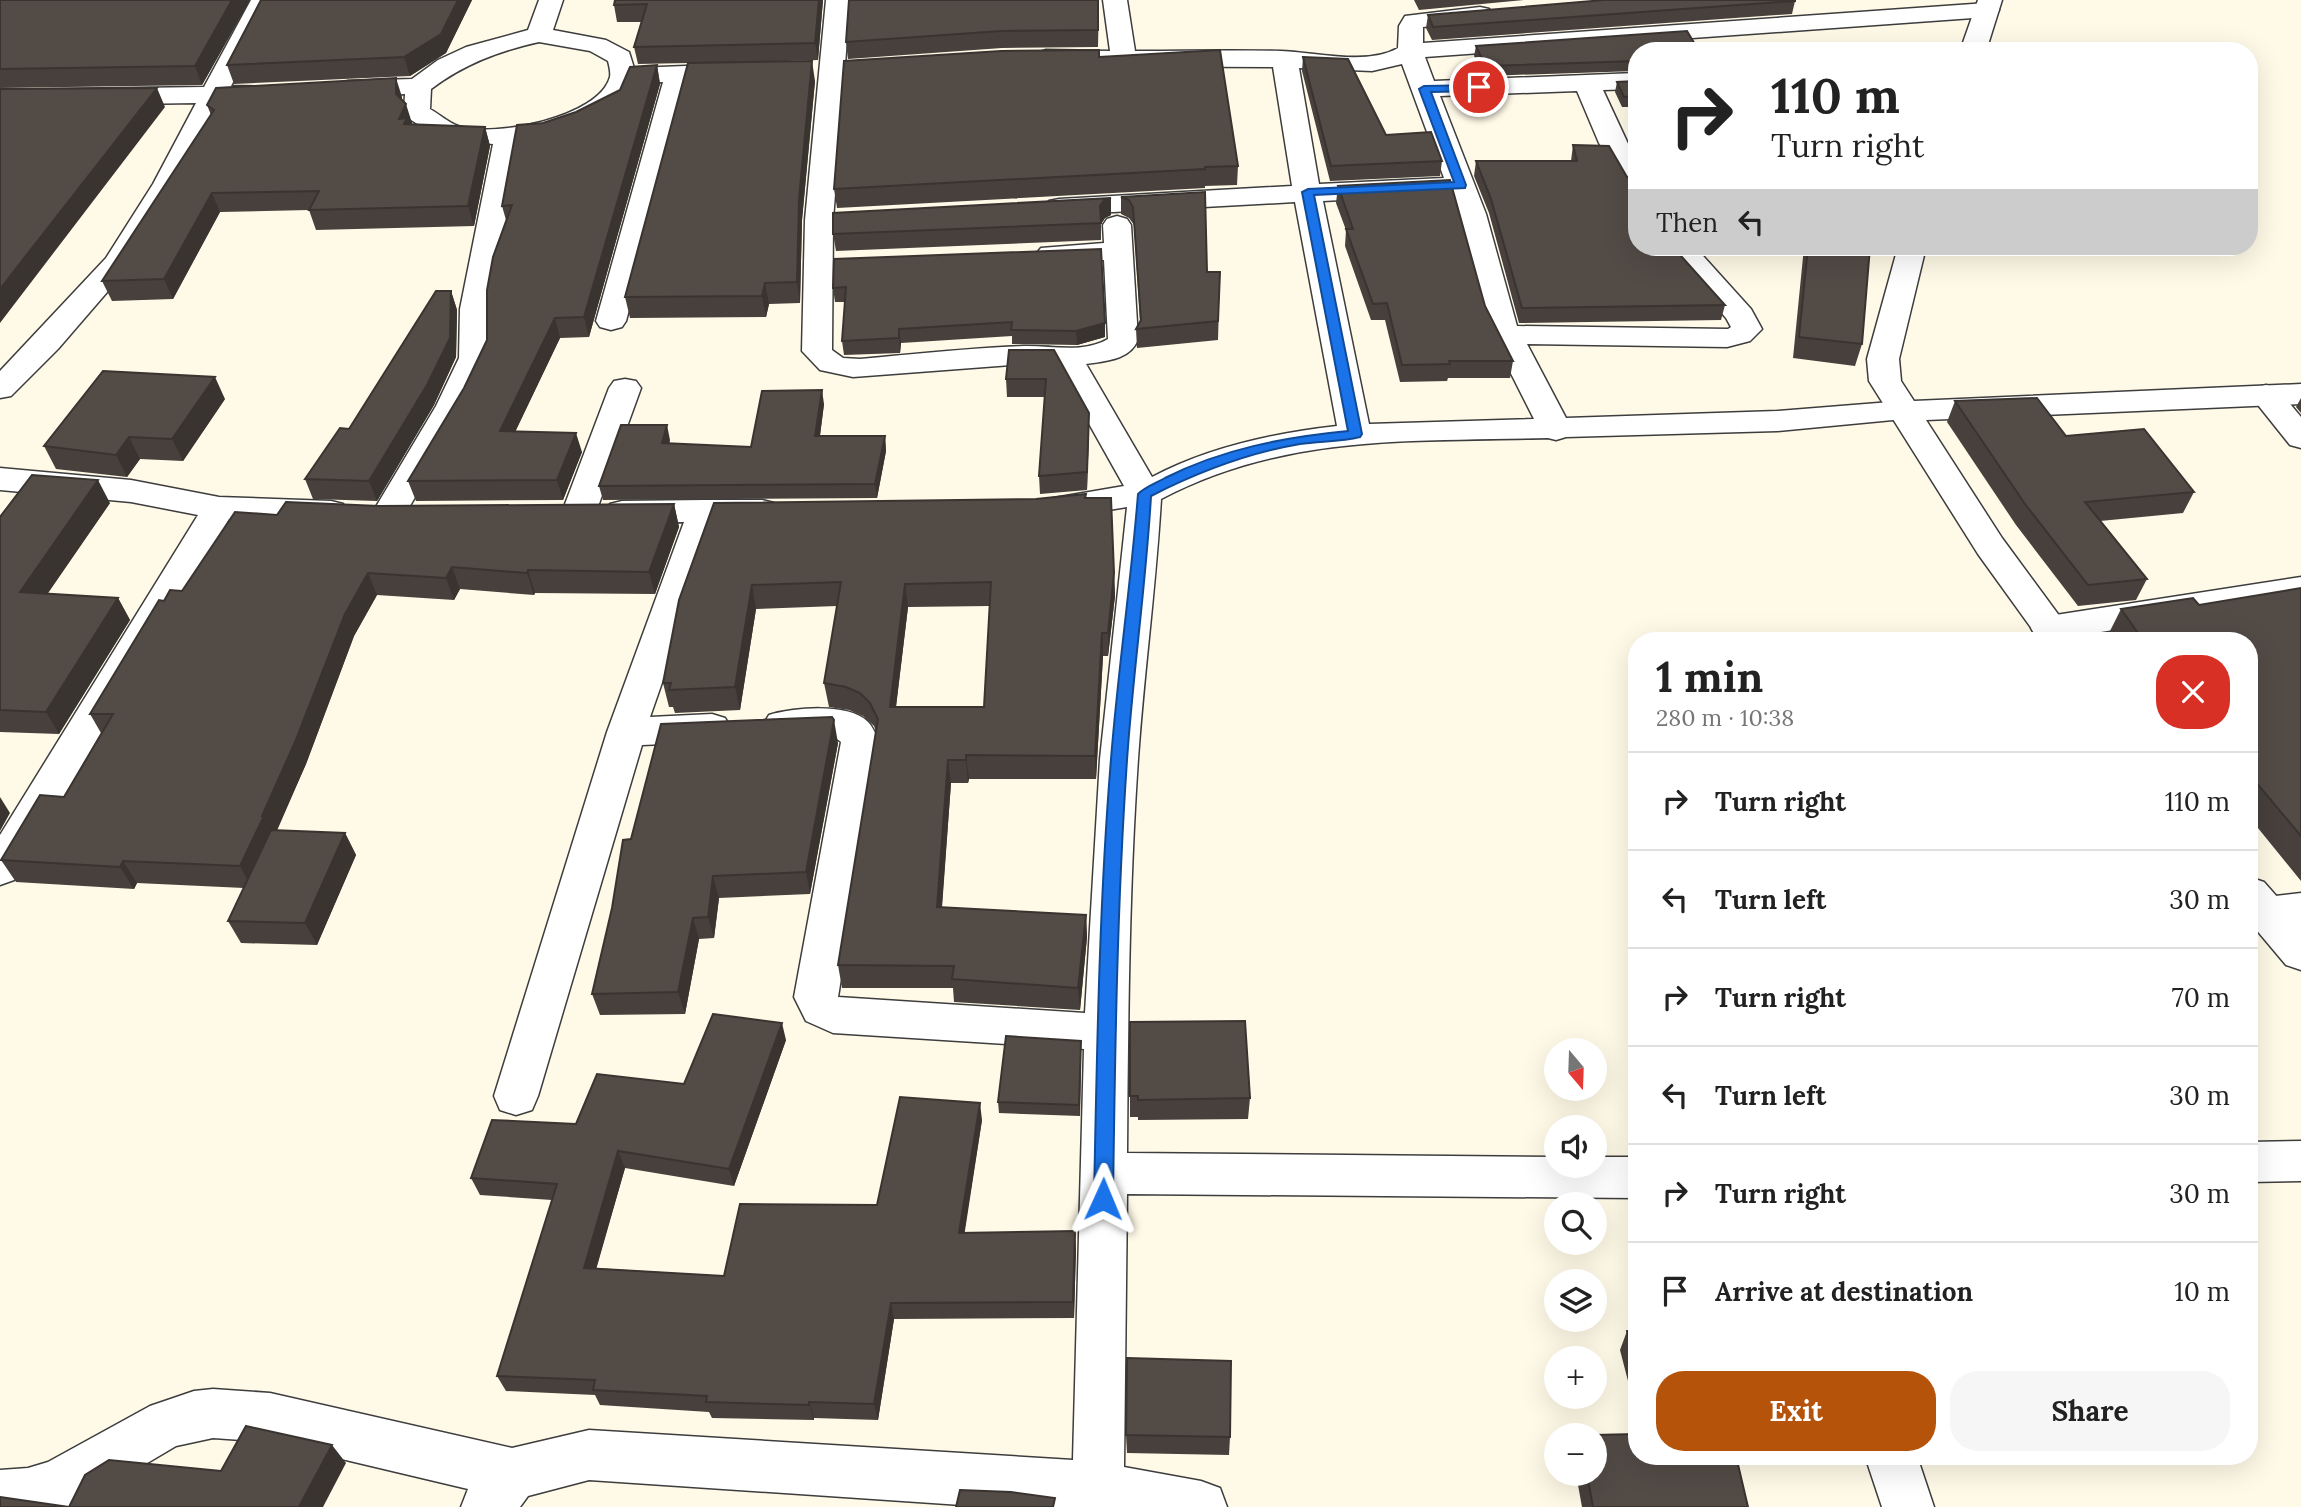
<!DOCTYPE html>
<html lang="en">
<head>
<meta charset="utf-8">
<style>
  :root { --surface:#fff; --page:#f6f6f6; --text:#222; --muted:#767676; --line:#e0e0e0; --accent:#b45309 }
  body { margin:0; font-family:Lora,serif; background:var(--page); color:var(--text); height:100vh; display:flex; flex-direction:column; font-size:26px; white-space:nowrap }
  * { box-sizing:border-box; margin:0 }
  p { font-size:23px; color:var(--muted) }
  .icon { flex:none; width:38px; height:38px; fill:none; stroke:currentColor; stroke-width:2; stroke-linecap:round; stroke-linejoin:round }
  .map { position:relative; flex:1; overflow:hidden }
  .details { position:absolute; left:1628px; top:632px; width:630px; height:833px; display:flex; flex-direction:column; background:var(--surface); border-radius:28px; box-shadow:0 7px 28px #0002 }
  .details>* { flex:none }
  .top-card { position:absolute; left:1628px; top:42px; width:630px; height:214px; border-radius:28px; box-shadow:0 7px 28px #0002; background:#fff; color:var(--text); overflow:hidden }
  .needle { width:46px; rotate:161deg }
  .fabs { position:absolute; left:1544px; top:1038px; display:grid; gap:14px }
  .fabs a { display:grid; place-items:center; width:63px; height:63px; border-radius:50%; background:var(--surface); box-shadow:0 7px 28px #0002; font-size:35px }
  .pin { position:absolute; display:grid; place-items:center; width:60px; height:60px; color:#fff; margin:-30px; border:4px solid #fff; border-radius:50%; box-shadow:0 2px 7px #0007 }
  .me { position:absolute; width:77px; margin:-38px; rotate:1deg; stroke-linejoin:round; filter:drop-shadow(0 0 5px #0008) }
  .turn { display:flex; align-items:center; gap:24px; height:147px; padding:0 28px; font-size:32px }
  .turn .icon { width:91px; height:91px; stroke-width:2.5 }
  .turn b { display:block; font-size:49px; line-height:60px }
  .then { display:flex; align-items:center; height:66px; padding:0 28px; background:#0003; gap:14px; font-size:26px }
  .round { display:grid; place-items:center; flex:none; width:74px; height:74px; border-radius:28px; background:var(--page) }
  .overview { display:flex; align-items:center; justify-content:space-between; height:119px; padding:0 28px }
  h1 { font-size:42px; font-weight:800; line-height:52px }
  .cta { display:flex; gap:14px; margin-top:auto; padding:14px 28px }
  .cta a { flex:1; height:80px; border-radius:28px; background:var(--accent); color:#fff; font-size:28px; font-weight:800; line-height:80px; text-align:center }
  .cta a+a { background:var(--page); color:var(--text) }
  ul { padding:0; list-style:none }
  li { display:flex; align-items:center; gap:21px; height:98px; padding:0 28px; border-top:2px solid var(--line) }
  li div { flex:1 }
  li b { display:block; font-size:26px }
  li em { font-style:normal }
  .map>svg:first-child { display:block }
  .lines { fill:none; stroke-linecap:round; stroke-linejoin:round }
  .minor-casing { stroke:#3d3d3d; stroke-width:3 }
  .tertiary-casing { stroke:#3d3d3d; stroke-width:3 }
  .minor { fill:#fff; fill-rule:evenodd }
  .tertiary { fill:#fff; fill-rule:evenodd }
  .wall { fill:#47403c; fill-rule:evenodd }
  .shaded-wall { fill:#3a3431 }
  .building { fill:#534b46; stroke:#3a3431; stroke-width:2; fill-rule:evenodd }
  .route { fill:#1a73e8; stroke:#114b97; stroke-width:2 }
</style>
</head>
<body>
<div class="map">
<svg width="2301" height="1507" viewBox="0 0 2301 1507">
  <rect width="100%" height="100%" fill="#fff9e7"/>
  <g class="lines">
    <g class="minor-casing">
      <path id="minor" d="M251,0h24l-44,86 42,1 4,6 -4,6 -50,3 -42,82 -54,85 -69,80 -47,47 -11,2v-27l106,-113 47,-74 43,-81 -196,3v-16l204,-3z
        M539,0h24l-10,30 53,10 23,12 5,16 103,-4 9,3 4,5 -4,5 -57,4 -63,240 -4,6 -11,3 -11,-3 -4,-6 67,-239 -31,1 -14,23 -39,22 -59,14 -30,167 1,49 -23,48 -68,117 -12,3 -12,-3 -5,-8 65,-109 23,-48 1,-49 33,-165 -50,-4 -35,-22 -4,-6 1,-18 -57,3 -9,-3 -4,-5 4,-5 9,-3 64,-2 26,-19 28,-13 62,-17zM539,42l51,9 18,10c1,4 3,11 2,16 -11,41 -117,61 -152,49 -9,-3 -19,-12 -28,-17l1,-20c33,-25 68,-38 108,-47z
        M826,0h24l-17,220 -1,130 11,8 17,1c54,-5 108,-11 163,-13 28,-1 59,8 85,-7l-4,-79 -53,3 -10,-3 -5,-6 5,-6 63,-5 -1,-18 4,-6 10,-3 10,3 4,6 7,114c-7,21 -33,22 -52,25l66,113c57,-30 122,-44 185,-51l-42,-224 -236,13 -10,-2 -4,-6 4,-6 10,-2 233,-13 -19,-119 -227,-1 -9,-3 -4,-5 4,-5 9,-3 64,1 -7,-51h24l8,51c48,0 97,-1 146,0 34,1 85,15 117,-3l1,-22 6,-10 75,-9 9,2 3,5 -3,5 -66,8v16l564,-40 9,2 3,5 -3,5 -9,2 -562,40 9,24 202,-8v16l-33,1 33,71v31l-10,-2 -4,-6 -23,-41 -22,-52 -137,5 46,118 31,112 211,3 3,-2 -5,-9 -61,-71h30l56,62 11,20 -12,12 -23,6 -200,-3 39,74 211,-7 126,-10 11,3 5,7 -5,7 -137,13 -211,6 -10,3 -8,-2c-136,4 -262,-5 -387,61 -5,87 -17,173 -23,260 -9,131 -10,263 -11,394l429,4v9h38v-9h42v41l-509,-4 -3,273 77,14 19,7 7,19h-236l-402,-27 -61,16 -8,11h-59l7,-18 -198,-47 -57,-4 -37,8 -81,48 -28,13h-67v-37l28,-2 20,-6 102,-56 44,-15 19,-2 57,4 242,55 77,-18 484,30 11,-411 -251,-16 -27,-12 -12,-24 47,-255c-17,-15 -51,-1 -72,-7l-6,-10 6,-10c24,-7 79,-13 99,7 5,5 8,13 11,20l-41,255 247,16 15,-254 27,-252 -67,11 -12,-3 -5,-8 5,-8 76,-13 -68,-121 -33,-1 -170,13 -33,-7 -18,-19 3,-131zM1402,64l42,114 -125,6 -20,-116 73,3zM1450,194l35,128 49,97 -165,5 -46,-223z
        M625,379l11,2 5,7 -45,124 -5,8 -12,3 -12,-3 -5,-8 47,-124 5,-7z
        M2266,385l11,3 24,29v31l-11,-3 -40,-50 5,-7z
        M0,468l131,12 88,17 112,4 12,3 5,8 -5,8 -12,3 -102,-4 -215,361 -14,5v-50l198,-320 -67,-13 -131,-12z
        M705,500h57l12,3 5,8 -5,8 -12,3h-44l-68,195 62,-3 13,4 6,10 -6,10 -13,4 -70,3 -104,351 -6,14 -16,5 -16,-5 -6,-14 113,-364 77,-210 -62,1 -12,-3 -5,-8 5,-8 12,-3z
        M2301,577v24l-252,39 -13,-3 -5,-9 5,-9 13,-3z
        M2301,893v32l-34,4 -15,-4 -3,-7 3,-17 15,-4z
        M2301,1141v40l-52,1v-40z
        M1865,1456h52l17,51h-52z"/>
    </g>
    <g class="tertiary-casing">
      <path id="tertiary" d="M1978,0h24l-16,51h-26z
        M1898,247h28l-27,112 2,22 13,20 387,-17v20l-375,16 76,118 75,102h-37l-62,-86 -109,-173 -2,-22z
        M2249,877l15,5 37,42v46l-15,-5 -37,-44z"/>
    </g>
    <use href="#minor" class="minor"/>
    <use href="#tertiary" class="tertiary"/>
  </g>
  <path class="wall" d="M0,0h250l-48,85 -202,3z
    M261,0h211l-26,53 -36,23 -176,8 -7,-19z
    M615,0h208l-5,60 -66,2 63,19 -13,139 -2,83 -31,1 -3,13 -136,1 -5,-21 63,-234 -50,1 -4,-17 8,-25h-25l-3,-17z
    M1099,0l-1,47 -96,1 -154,11 -2,-17z
    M1414,0h110l-105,10z
    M1795,1l-3,13 -360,26 -6,-12 2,-13z
    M1476,46l160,5v20l-152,5 -10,-20z
    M1099,57l139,109 -1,19 -32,1v2l-368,20 -3,-19z
    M1303,57l83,78 56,26 -2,15 -110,5 -28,-110z
    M657,65l3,19 -71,253 -29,1 -45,94 67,20 -19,48 -147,1 -8,-20 56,-93 23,-48 19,-120 -4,-14 41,-83 33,-11 44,-22z
    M1636,81v26h-14l-7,-15 2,-10z
    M402,97v4l10,22 -1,2 74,2 5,19 -16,80 -158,4 -7,-20 -89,2 -47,87 -61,2 -10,-20 109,-166 -4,-10z
    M1573,145l63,102 89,58 -4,15 -202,3 -30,-110 -15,-37 2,-15h95z
    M1338,186l147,120 28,55 -3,17h-62l-1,3 -47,1 -15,-62h-14l-26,-74 1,-16 -10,-27z
    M1205,192l2,80h13l-2,68 -81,8 -1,-19 4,-7 -6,-97 -5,-7 -8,-4v-17z
    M1111,198v17l-6,3 -4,6v16l-265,11 -3,-17z
    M1804,247h66l-8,97 -7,22 -62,-8z
    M834,259l271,64v14l-28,8 -65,-1v-8l-111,7 -1,10 -56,2 -2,-14 3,-39h-10l-2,-14z
    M451,291l6,19 -1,47 -22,48 -57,96 -64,-2 -8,-20 44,-50z
    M1009,350l80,63v17l-2,60 -47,4 -1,-18 6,-79h-38l-1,-18z
    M2301,398v15l-5,-6z
    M225,399l-42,62 -43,-2 -13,18 -71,-8 -12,-23z
    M1955,401l111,35 128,56 -11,21 -83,8 47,58 -11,21 -58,6 -62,-81 -69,-103z
    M824,404l-4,32h65l1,15 -9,47 -274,2 -4,-14 71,-46 -1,3 82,4z
    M1086,498l28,75 1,23 -7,60h-5l-7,123h-127l-1,4h-17l-9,125 144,7 1,22 -7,73 -126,-8 -1,-14h-111l-4,-23 38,-234 -2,-5 -11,-10 -14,-6 -20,-3 -5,-24 13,-77 -81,3 -16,101 -65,3 -2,-6h-4l-6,-24 16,-83zM990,606l-6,101h-88l12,-100z
    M110,503l-63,91 71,4 12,22 -71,114 -59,-2v-215z
    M674,504l5,23 -24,67 -120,-1 -1,2 -74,-6 -6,11 -77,-5 -23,41 -48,128 -30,67 69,2 11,22 -39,90 -76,-2 -13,-22 16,-33 -107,-5 -3,6 -118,-7 -15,-22 63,-63 37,-64 -11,-19 74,-113 18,-10 95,-76 102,-9z
    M2301,588v293l-52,-64v-177h-135l-5,-7 12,-24 78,-4z
    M838,743l-28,151 -91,4 -5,40 -15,1 -14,75 -85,1 -8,-21 39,-155z
    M786,1040l-52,146 -109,-18 -29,100 128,8 153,-71 105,-85 -18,113 112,15 -2,70 -180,1 -16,101 -64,-2v2l-102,-2 -3,-6 -109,-7 -5,-10 -89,-4 -9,-15 55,-176 -72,-5 -9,-17 105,-54 108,-40z
    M1081,1051l-1,65 -81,-3 -1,-11z
    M1130,1096l120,2 -2,21 -110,1v-3h-8z
    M1636,1330v82l-16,-62 7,-19z
    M1126,1435l104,2 -1,18 -102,-2z
    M1576,1474h18l154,33h-166z"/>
  <path class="shaded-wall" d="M232,0h18l-48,85 -7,-19z
    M458,0h14l-26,53 -36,23 -6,-19z
    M819,0h4l-5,60 -3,-17z
    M812,61l3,20 -13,139 -2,83 -3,-21 2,-83z
    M657,65l3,19 -71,253 -5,-20z
    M396,78l6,19v15l4,-8 6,19 -2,4 3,11 -14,-19 -3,-25z
    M157,88l8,19 -165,216v-34z
    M485,127l5,19 -16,80 -6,-20z
    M212,193l8,19 -47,87 -9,-20z
    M1111,198v17l-6,3 -4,6 -1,-18 4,-6z
    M765,283l4,21 -3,13 -4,-21z
    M451,291l6,19 -1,47 -22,48 -57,96 -8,-20z
    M555,318l5,20 -54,113 -6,-20z
    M1105,323v14l-28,8 -1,-14z
    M899,329l2,14 -1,10 -1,-15z
    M215,377l10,22 -42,62 -11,-22z
    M822,390l2,14 -6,46 -3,-14z
    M1089,413v17l-2,60v-18z
    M667,425l3,15 -4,17 -4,-14z
    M576,433l6,19 -19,48 -6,-20z
    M885,436l1,15 -9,47 -2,-14z
    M129,437l11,22 -13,18 -11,-22z
    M98,480l12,23 -77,112 -13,-23z
    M674,504l5,23 -24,67 -6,-22z
    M452,567l8,22 -6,11 -8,-22z
    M528,570l7,23 -1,2 -7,-22z
    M368,573l9,22 -23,41 -48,128 -54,124 -12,-22 105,-252z
    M1114,573l1,23 -7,60v-23z
    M905,584l3,23 -15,124 -3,-24z
    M752,585l4,24 -16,101 -5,-23z
    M118,598l12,22 -71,114 -13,-22z
    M1102,633l1,23 -7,123 -1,-23z
    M834,720l4,23 -28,151 -4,-22z
    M966,755l3,24 -1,4 -2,-23z
    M948,760l3,23 -11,147 -3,-23z
    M0,797l10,16 -10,18z
    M345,833l11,22 -39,90 -12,-22z
    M123,861l14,22 -3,6 -14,-22z
    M713,876l6,22 -5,40 -6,-21z
    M1086,915l1,22 -7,73 -2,-22z
    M693,918l6,21 -14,75 -7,-22z
    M782,1023l4,17 -52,146 -5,-17z
    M1081,1041v10l-1,65 -1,-11z
    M980,1103l2,17 -20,130 -3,-17z
    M618,1151l7,17 -33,116 -8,-16z
    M1075,1231l1,17 -2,70 -1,-16z
    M891,1303l3,16 -16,101 -4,-16z
    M809,1402l5,16v2l-5,-15z
    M332,1445l14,18 -23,44h-24z"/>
  <path class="building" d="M0,0h232l-37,66 -195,3z
    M261,0h197l-17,34 -37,23 -177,8z
    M615,0h204l-4,43 -181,4 13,-43 -33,1z
    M849,0h249v30l-97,1 -155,11z
    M1604,0h191v1l-362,26 -5,-12z
    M1687,31l12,20h-63v10l-151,5 -9,-20z
    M1099,50v7l121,-7 18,116 -33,1v2l-371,20 10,-128 157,-10z
    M1303,57l45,2 38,76 45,-3 11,29 -111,5z
    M812,61l-13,138 -2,83 -32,1 -3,13 -137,1 63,-234z
    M657,65l-73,252 -29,1 -55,113 76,2 -19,47 -149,1 56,-93 23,-48v-50l6,-33 19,-52 -10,1 15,-81 26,-2 33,-11 44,-22 10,-23z
    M396,78v16l10,10 -7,15 8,-1 -3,6 81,3 -17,79 -159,4 10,-19 -107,2 -48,86 -62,2 112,-171 -7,-5 9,-17z
    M1636,81v15l-12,1 -7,-15z
    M157,88l-157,201v-200z
    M1573,145l36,1 18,31 7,2 2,7v61h37l52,58 -203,3 -31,-109 -15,-38h101z
    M1450,180l35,126 28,55h-64l1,3 -48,1 -15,-62 -14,1 -27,-75h7l-15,-43z
    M1205,192l2,80h13l-2,49 -82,8 5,-9 -8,-113 -4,-7 -8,-3z
    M1111,198l-7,2 -4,6 1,17 -268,11v-21z
    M1808,247h62l-8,97 -63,-7z
    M1101,249l4,74 -29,8 -65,-1 1,-8 -113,7v9l-57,3 4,-54 -13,1 1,-29z
    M436,291h15l-1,47 -23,47 -58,96 -64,-2 35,-51 9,1z
    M1009,350h45l35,63 -2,59 -48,4 7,-97h-40z
    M103,371l112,6 -43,62 -43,-2 -13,18 -72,-9z
    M822,390l-7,46h70l-10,48 -276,2 22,-61h46l-5,18 89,4 11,-56z
    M2037,398l29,38 78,-7 50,63 -109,10 62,77 -59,6 -63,-81 -70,-103z
    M32,475l66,5 -78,112 98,6 -72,114 -46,-2v-193z
    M1086,494l-1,4h26l3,75 -6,60h-6l-7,123 -129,-1v5h-18l-11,147 149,8 -8,73 -126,-9 2,-13 -116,-1 40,-246 -8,-16 -10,-10 -14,-6 -22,-4 17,-101 -89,3 -17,102 -66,3 2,-7h-8l16,-83 35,-97 322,-4zM991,582l-7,125h-94l15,-123z
    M286,502l93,4 295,-2 -25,68 -121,-2 -1,3 -75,-6 -6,11 -78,-5 -23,41 -50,128 -33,74h2l-24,50 -117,-5 -3,6 -119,-7 39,-65 24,2 49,-83h-23l69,-114 5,1 6,-11 12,1 53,-79 42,3z
    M2301,588v248l-52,-62v-134h-106l-22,-31 72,-11 6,7z
    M832,717l2,3 -28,152 -93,4 -5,41 -15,1 -15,74 -86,2 20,-86 11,-68 8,-1 30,-115z
    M271,830l74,3 -40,90 -77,-2z
    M713,1014l69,9 -53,146 -111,-18 -34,117 140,8 16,-72 137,1 23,-108 80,6 -21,130 116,-2 -2,71 -182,1 -17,101 -65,-2v3l-103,-3 1,-6 -114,-6 2,-10 -98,-4 60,-192 -86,-6 21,-58 84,4 21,-50 87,10z
    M1245,1021l5,77 -112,2v-4h-8v-74z
    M1006,1036l75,5 -2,64 -81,-3z
    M1636,1330v33l-9,-32z
    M1127,1358l104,3 -1,76 -104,-2z
    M246,1426l86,19 -33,62h-230l16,-32 24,-15 112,11z
    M1636,1434v22h100l12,51h-155l-6,-33h7v-39z
    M960,1490l51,2 44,6 -2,9h-97z
    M0,1497l69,10h-69z"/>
  <path class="route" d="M1482,85l2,2 -5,4 -48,1 35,93 -1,3 -151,7 48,239 -2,3c-20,5 -40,4 -60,7 -52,9 -102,28 -149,52 -5,88 -18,176 -24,264 -10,146 -12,293 -14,439l-3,7 -7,2 -6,-2 -3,-7c3,-146 5,-294 17,-440 7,-89 20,-176 27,-265 7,-7 18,-11 27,-16 57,-29 120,-41 183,-47l-46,-239 6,-3 146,-7 -35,-93 5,-3z"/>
</svg>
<div class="fabs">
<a><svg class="needle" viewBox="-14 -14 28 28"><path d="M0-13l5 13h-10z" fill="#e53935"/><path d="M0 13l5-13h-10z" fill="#767676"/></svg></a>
<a><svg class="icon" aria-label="sound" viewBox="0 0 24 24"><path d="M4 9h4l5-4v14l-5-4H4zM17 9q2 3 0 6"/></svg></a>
<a><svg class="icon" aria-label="search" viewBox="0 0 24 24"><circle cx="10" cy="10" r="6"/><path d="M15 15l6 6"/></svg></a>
<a><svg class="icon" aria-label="layers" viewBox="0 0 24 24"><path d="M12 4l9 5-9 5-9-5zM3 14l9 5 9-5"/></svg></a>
<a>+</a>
<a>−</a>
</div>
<div class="pin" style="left:1479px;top:87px;background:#d93025"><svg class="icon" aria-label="arrive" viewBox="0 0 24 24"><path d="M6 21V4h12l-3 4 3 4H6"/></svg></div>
<svg class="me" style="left:1103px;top:1199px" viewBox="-20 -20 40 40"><path d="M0-17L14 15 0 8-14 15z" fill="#1a73e8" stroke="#fff" stroke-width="4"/></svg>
<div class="top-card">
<div class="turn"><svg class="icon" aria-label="right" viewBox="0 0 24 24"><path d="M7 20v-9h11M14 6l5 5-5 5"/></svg><div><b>110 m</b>Turn right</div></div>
<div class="then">Then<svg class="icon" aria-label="left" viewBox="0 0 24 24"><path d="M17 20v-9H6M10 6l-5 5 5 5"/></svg></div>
</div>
<section class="details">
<div class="overview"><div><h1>1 min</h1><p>280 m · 10:38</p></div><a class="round" style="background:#d93025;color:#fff"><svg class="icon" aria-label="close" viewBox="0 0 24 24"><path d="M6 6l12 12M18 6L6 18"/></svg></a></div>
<ul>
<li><svg class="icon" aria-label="right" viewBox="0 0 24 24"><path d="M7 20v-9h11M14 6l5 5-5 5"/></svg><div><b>Turn right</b></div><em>110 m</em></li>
<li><svg class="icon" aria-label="left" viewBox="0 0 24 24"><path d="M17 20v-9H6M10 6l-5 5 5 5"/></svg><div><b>Turn left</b></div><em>30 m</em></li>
<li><svg class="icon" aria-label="right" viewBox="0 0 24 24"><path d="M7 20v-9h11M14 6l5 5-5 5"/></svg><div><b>Turn right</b></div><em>70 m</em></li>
<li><svg class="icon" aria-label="left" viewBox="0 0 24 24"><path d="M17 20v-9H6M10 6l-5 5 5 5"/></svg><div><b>Turn left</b></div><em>30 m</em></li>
<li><svg class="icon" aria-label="right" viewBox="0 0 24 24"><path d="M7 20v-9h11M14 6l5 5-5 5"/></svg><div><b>Turn right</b></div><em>30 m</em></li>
<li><svg class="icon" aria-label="arrive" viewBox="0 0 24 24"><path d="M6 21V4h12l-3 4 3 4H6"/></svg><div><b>Arrive at destination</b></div><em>10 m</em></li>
</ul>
<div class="cta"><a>Exit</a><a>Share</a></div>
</section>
</div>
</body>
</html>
